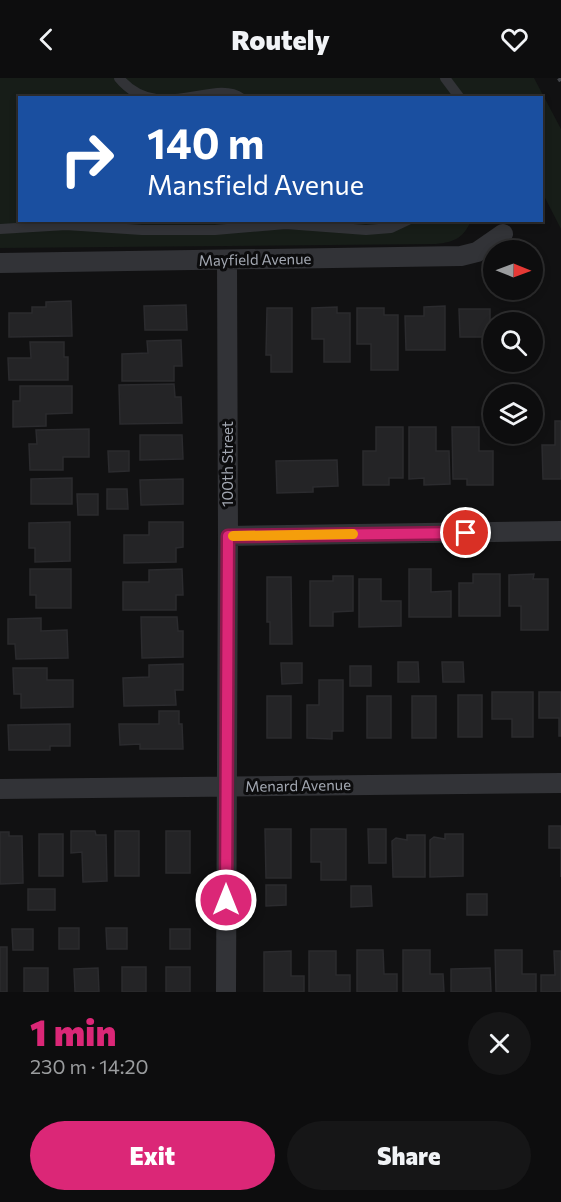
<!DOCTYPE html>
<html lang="en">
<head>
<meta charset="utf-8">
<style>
  :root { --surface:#0d0d0e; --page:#161617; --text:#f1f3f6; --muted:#9a9c9e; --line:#2d2d2e; --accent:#db2777 }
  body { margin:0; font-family:Commissioner,sans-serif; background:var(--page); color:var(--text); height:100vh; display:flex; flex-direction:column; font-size:22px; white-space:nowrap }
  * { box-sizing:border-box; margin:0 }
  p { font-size:20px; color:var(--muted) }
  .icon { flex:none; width:33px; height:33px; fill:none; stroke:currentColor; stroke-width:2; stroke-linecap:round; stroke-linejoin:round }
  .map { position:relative; height:914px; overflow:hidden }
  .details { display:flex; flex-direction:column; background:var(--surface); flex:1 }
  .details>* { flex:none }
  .top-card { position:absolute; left:18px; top:18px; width:525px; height:126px; border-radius:0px; box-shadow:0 3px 9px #0003,0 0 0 2px var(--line); background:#1a4fa0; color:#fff; overflow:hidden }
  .needle { width:39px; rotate:91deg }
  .controls { position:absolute; left:483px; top:162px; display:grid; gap:12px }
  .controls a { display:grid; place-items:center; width:60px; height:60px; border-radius:50%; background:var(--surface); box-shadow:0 3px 9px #0003,0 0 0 2px var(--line); font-size:30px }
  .pin { position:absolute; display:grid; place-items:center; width:51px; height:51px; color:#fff; margin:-26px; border:3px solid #fff; border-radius:50%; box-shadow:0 2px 6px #0007 }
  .me { position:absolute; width:66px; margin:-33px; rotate:0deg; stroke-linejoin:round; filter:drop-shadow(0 0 4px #0008) }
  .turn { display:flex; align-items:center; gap:21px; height:126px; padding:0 30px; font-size:27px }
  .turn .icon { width:78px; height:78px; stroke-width:2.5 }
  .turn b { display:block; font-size:42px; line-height:51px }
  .round { display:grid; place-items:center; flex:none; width:63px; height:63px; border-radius:32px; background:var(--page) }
  .headline { display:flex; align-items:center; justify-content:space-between; height:102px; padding:0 30px }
  h1 { font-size:36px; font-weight:800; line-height:45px; color:var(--accent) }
  .primary-button { display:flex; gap:12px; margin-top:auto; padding:12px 30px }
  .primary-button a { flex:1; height:69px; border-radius:36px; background:var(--accent); color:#fff; font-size:24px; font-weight:800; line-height:69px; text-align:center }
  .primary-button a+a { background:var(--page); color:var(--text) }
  header { display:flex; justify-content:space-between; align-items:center; height:78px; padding:0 30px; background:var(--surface); font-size:27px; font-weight:800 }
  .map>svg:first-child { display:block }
  .green { fill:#171d18 }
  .building { fill:#242426; stroke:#2b2b2e; stroke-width:1.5 }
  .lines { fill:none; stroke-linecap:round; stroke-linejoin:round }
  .service { stroke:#323337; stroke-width:10 }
  .minor { stroke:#323337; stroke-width:20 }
  .rail { stroke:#45474c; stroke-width:4.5; stroke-dasharray:8 6; stroke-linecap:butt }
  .route-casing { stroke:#8e194d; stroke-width:15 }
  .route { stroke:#db2777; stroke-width:10 }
  .slow { stroke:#f59e0b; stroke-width:10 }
  .labels { text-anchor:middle; stroke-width:6; stroke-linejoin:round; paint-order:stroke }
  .street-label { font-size:15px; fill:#a3a8b2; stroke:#0c0c0d }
</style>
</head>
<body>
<header><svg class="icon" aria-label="back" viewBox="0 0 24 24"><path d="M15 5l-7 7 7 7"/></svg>Routely<svg class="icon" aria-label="heart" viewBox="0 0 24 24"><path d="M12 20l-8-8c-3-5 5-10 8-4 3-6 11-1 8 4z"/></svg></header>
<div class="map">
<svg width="561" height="914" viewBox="0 0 561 914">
  <rect width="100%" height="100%" fill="#111112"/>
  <path class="green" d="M0,0h534l27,51v100l-19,-37v-94h-522v122l451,1c-8,17 -16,21 -35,23l-436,4z"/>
  <path class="building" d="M71,223l1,35 -63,1v-24h23v-6h14v-5z
    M186,227l1,25h-42l-1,-24z
    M445,228v44h-39l-1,-34h19v-9z
    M337,229v6h13v49h-26v-23h-12v-31z
    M267,230h25v64h-21v-17h-5z
    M357,230h27v7h14v55h-27v-26h-14z
    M459,231h31v28h-30z
    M181,262l1,26h-8v15h-52v-27l26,-1 -1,-12z
    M30,264h34v15h4v23h-59l-1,-22h23z
    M174,306l1,13h6l1,26 -62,1 -1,-39z
    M20,308h52v27l-26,1v12l-33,1v-26h7z
    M555,343h6v58h-18l-1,-34h13z
    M376,349h27v51h-14v7h-26v-34h13z
    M409,349h27v24h13l1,33 -26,1v-7l-15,1z
    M452,349h27v24h14v34h-26v-6h-14z
    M89,351v28h-26v13h-33l-1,-26h8l-1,-14z
    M140,357h42l1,24 -43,1z
    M108,373h21v20l-20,1z
    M337,382l1,26 -25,1v5l-36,1 -1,-32z
    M72,400v26h-41v-25z
    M183,401v25l-42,1 -1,-25z
    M107,411h20l1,20h-21z
    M77,416h21v21h-20z
    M70,444v39l-35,1v-14h-6v-25z
    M149,444h34v25l-7,1v14l-52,1v-28h25z
    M30,491h41v39h-35v-13h-6z
    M182,491l1,26h-7v15h-53v-28h26v-12z
    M409,491h22v23l20,-1v26h-42z
    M473,496h27v42h-41v-33h14z
    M534,496l-1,5h15v51h-27v-24h-12v-31z
    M333,498h20v35l-20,1v14h-23v-45h23z
    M267,499h24l1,67h-22v-22h-3z
    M359,501h22v22h20v25l-42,1z
    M141,539h36l1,14h5v26l-41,1z
    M41,540v13l26,-1 1,28 -52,1 -1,-15h-7v-25z
    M398,584h20l1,20h-21z
    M442,584h21l1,20h-21z
    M281,585h21v20l-20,1z
    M183,586v26h-8l1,15 -52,1 -1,-28 26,-1v-12z
    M350,588h21v20h-21z
    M13,590h34v12h26v27l-52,1v-14h-7z
    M319,602h24v51h-11v8l-25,-1v-33h12z
    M492,614h41v45h-21v-18h-20z
    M539,614h22v44h-2v-18h-20z
    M458,617h24v42h-24z
    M267,618h24v42h-24z
    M367,618h24v42h-24z
    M412,618h24v42h-24z
    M159,633h20v13h3l1,25h-43v-5l-20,1 -1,-21h40z
    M70,646v22h-20v4h-41l-1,-25z
    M549,748h12v51v-29h-12z
    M265,751h26v49h-25z
    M311,751h35v51h-25v-18h-10z
    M368,751h18v34h-17z
    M71,753h24l1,4h10l1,46 -24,1 -1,-30 -11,1z
    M115,753h24v45h-24z
    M166,753h24v42h-24z
    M0,754h9v4h13l1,47 -23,1z
    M39,756h24v42h-24z
    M445,756h18v42l-33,1v-37l4,-3 11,2z
    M407,757h18v42h-32l-1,-36 4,-3 11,2z
    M266,807h20v20l-20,1z
    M351,808h20l1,20 -21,1z
    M28,811h27v21h-27z
    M467,816h20v21h-20z
    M59,850h20v21h-20z
    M106,850h21v21h-20z
    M12,851h21v21h-20z
    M170,851h20v20h-20z
    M0,869h7v45h-7z
    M357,872h26l1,24h13v18h-40z
    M403,872h27v24h13l1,18h-41z
    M495,872h27v24h14v18h-40z
    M291,873v25h13v16h-40v-40z
    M309,873h27v24h14v17h-41z
    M554,873h7v41h-20v-17h14z
    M122,889h24v25h-24z
    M166,889h24v25h-24z
    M24,890h24v24h-24z
    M98,890l1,24h-24l-1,-23z
    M490,890l1,24h-40v-23z"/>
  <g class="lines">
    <path class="service" d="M119,0c39,47 95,0 122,20
      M445,0l15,20
      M0,151l66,-4 76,5h73l71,-6 80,6 25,-2 17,-8"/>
    <path class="minor" d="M0,185l461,-7 16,-4 26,-18
      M228,458l333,-5
      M0,711l561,-6
      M226,914l2,-456 -1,-275"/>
    <path class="rail" d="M559,0l2,3"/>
  </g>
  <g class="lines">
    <g class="route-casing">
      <path id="route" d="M226,822l2,-364 238,-3"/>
    </g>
    <use href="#route" class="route"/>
    <path class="slow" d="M233,458l120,-2"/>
  </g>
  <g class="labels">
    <g class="street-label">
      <text transform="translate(255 182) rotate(-1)" y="5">Mayfield Avenue</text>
      <text transform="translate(228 386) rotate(-90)" y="5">100th Street</text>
      <text transform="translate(298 708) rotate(-1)" y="5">Menard Avenue</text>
    </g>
  </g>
</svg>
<div class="controls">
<a><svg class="needle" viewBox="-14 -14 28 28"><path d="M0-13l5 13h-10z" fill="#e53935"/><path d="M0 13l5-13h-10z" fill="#9a9c9e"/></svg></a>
<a><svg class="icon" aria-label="search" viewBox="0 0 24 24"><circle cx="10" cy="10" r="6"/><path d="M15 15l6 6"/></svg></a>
<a><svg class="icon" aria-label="layers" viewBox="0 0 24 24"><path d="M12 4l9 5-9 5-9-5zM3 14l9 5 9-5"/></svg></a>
</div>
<div class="pin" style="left:466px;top:455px;background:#d93025"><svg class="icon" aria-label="arrive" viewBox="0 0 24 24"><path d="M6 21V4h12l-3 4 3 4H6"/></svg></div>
<svg class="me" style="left:226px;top:822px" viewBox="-20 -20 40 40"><circle r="17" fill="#db2777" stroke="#fff" stroke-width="3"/><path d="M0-11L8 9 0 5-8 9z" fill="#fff"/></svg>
<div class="top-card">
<div class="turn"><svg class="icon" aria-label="right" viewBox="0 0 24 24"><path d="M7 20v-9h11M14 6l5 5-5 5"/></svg><div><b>140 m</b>Mansfield Avenue</div></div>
</div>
</div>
<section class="details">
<div class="headline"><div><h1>1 min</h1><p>230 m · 14:20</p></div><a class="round"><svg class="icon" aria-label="close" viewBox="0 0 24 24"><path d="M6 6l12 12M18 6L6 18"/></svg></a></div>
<div class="primary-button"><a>Exit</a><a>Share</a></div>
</section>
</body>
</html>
